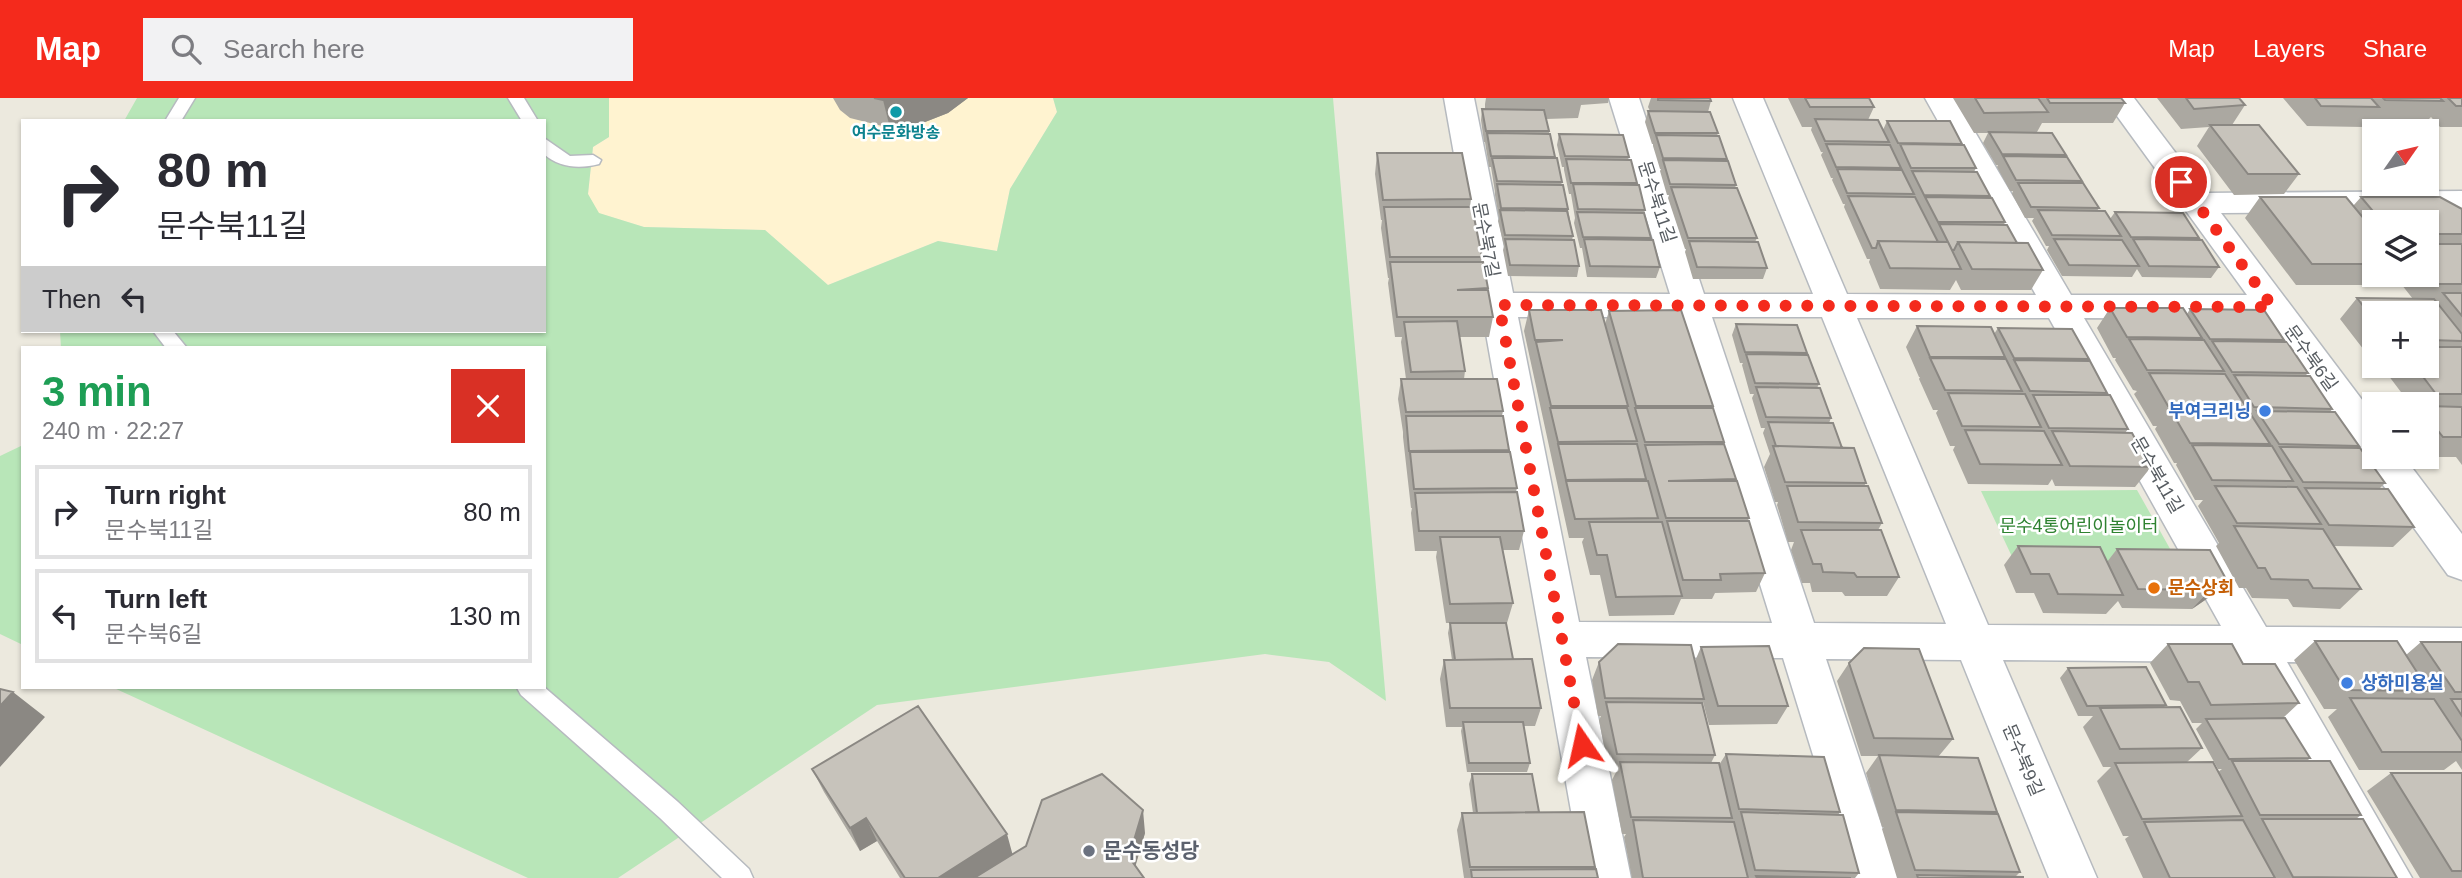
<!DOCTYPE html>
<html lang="en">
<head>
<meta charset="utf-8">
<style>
  :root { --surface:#fff; --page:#f2f2f3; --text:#2b2b33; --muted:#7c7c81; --line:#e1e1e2; --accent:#f42a1c }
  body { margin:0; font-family:Helvetica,"Noto Sans KR",sans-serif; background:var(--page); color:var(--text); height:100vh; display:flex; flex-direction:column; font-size:26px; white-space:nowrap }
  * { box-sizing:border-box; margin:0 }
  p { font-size:23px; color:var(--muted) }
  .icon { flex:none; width:38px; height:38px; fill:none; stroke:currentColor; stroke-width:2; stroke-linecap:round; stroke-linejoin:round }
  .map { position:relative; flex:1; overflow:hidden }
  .drawer { position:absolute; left:21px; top:248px; width:525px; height:343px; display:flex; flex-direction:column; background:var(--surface); border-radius:0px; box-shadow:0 2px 5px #0004 }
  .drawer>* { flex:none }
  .banner { position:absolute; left:21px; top:21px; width:525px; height:214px; border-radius:0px; box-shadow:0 2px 5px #0004; background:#fff; color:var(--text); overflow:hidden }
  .needle { width:46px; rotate:56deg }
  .controls { position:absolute; left:2362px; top:21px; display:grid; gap:14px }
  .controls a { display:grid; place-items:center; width:77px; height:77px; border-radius:0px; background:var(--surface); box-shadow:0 2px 5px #0004; font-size:35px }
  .pin { position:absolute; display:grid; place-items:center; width:60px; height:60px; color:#fff; margin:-30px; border:4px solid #fff; border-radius:50%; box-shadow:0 2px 7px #0007 }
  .me { position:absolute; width:77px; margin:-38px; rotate:349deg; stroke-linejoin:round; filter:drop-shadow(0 0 5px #0008) }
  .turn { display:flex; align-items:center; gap:24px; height:147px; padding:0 21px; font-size:32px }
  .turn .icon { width:91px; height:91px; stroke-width:2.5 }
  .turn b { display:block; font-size:49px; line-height:60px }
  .then { display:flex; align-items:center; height:66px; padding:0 21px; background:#0003; gap:14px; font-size:26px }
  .round { display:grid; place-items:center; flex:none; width:74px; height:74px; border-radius:0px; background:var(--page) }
  .overview { display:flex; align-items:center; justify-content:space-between; height:119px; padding:0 21px }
  h1 { font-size:42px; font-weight:600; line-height:52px; color:#1e9e55 }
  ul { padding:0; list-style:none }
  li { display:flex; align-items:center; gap:21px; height:94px; margin:0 14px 10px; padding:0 7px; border:4px solid var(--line); border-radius:0px }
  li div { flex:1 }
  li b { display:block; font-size:26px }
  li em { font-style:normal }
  header { display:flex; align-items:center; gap:42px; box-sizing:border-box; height:98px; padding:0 35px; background:var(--accent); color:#fff }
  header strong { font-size:33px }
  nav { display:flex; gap:38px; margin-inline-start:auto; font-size:24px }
  .search { width:490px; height:63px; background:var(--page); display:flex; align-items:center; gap:18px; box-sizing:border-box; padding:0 24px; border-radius:0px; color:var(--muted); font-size:26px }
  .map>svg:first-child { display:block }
  .commercial { fill:#fff3d0 }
  .green { fill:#b8e6b8 }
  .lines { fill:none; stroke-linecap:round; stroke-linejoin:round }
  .service-casing { stroke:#b6babf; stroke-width:3 }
  .minor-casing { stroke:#b6babf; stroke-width:3 }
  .service { fill:#fff; fill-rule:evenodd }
  .minor { fill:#fff; fill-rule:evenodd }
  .wall { fill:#aba8a1 }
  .shaded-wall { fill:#8b8883 }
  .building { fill:#c7c3bb; stroke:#8b8883; stroke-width:2 }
  .route { stroke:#f42a1c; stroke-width:12; stroke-dasharray:0 21.6 }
  .culture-dot { fill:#0f9aa8; stroke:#fff; stroke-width:2.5 }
  .shop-dot { fill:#3f7fe0; stroke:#fff; stroke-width:2.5 }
  .food-dot { fill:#e8710a; stroke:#fff; stroke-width:2.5 }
  .worship-dot { fill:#6b7280; stroke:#fff; stroke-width:2.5 }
  .labels { text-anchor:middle; stroke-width:5; stroke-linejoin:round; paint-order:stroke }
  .far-culture-label { font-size:16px; font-weight:bold; fill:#0d838f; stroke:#fff }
  .street-label { font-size:18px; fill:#575c61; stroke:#fff }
  .shop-label { font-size:18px; font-weight:bold; fill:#366cbe; stroke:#fff; text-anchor:end }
  .park-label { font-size:18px; fill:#2e8230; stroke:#fff }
  .food-label { font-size:18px; font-weight:bold; fill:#c56008; stroke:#fff; text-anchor:start }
  .near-worship-label { font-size:21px; font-weight:bold; fill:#5b616d; stroke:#fff; text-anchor:start }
</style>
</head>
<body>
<header>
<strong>Map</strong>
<div class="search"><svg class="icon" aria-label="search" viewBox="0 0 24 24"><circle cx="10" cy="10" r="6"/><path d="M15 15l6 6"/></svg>Search here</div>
<nav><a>Map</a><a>Layers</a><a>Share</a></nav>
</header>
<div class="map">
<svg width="2462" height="780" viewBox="0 0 2462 780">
  <rect width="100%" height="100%" fill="#ece9de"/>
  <path class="commercial" d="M609,0h444l4,14 -47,77 -13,62 -59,-10 -110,44 -63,-55 -121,-3 -46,-14 -10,-19 5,-47 16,-10z"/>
  <path class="green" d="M137,0h472v39l-16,10 -5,47 11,19 45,14 121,3 63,55 110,-44 59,10 13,-62 47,-77 -4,-14h280l53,603 -57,-39 -64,-8 -388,51 -259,173h-90l-414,-190h430v-340h-483l-1,-17h484v-210h-420z
    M23,347v200l-23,-11v-178z
    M2137,392l41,73h-163l-34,-72z"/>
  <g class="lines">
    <g class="service-casing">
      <path id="service" d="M179,0h16l-14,23h-16z
        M508,0h16l14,23h-16z
        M544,40l26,18 23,-1 8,5 -2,4c-19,5 -40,4 -55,-10z
        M153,233h20l14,17h-21z
        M544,589l134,115 71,67 4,9h-31l-62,-60 -139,-123 -4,-7z"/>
    </g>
    <g class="minor-casing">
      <path id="minor" d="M1444,0h30l39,195 157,1 -61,-196h30l65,196h109l-80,-196h30l84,196 189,1 -111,-197h30l116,197h176l-143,-197h30l72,95 256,-2v20l-241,2 154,204v40h29l58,77v46l-14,-5 -78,-108 -5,-11 -102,-137 -179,-1 182,309 196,1v36l-175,-2 125,216h-50l-121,-216 -238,-2 94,218h-48l-88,-218 -135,-1 73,219h-48l-68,-220 -197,-1 45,221h-48zM1518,219h159l95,306 -193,-1zM1712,219h110l124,307 -132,-1zM1857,220h192l172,308 -233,-1z"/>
    </g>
    <use href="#service" class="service"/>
    <use href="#minor" class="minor"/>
  </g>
  <path class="wall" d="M833,0h135l-20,15 -28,11 -30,4 -40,-10 -10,-8z
    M1486,0h123l-1,5 -27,2 -3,13 -32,1 9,39 7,24 -1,3 7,24 5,27 -1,4 7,26 -2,11 -69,-1 -5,-26 1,-4 -6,-25 1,-3 -4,-23v-3l-4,-25h-2l-4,-25h-1l-3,-22 1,-11h3v-5z
    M1651,0h59l1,3 -3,11 10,21 -1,3 10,23 -1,2 10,24 -1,3 22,50 -2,4 12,26 -4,11h-70l-8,-27 1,-3h-1l-17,-51 1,-3h-2l-7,-24 1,-2h-1l-7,-23v-2h-1l-7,-22 3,-11h2l-2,-4z
    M1788,0h81l5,9 -6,13 15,10 4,-9 75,23 -1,1 15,23 -2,4 16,24 -1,2 16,24 -1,3 13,18 26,27 -12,20h-70l-5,-10 -6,10 -70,-1 -11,-27 1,-3h-3l-23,-52 1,-3h-2l-11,-24 1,-2h-2l-10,-23 2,-3h-2l-10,-22 1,-3h-10z
    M1953,0h168l4,5 -12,20h-71l-5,9 29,23 -1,2 17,24 -2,2 19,25 -2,3 13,8 5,-7 84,26 -1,2 21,27 -8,11 -69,-1 -5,-8 -5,8 -70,-1 -15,-26 2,-4h-3l-14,-25 2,-3h-9l-13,-24 1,-3h-3l-13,-24 1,-2h-2l-13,-22 5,-10h-14z
    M2157,0h82l6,7 -13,20 67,49 -15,20 -50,1 -37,-49 12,-19 -28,2z
    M2283,0h179v29h-22l-9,-10 -4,4h-57l-1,-2 -6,8 -56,-1z
    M1559,36l70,23 -1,3 17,50 -1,3 7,25 -1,2 10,27 -4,11 -69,-1 -5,-29h-2l-6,-25 1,-5 -4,-24h-2l-5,-24v-3h-2l-5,-22z
    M1377,55l94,46 -1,8 12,50 -1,5 7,26 5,29 -4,20h-30l6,34 -1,8 39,32 -1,5 15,72 -1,4 8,39 -5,19h-16l10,53 -6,20h-37l43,36 28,49 -6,18h-11l6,37 -3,9h-60l-6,-41 1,-4h-16l-6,-48 4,-19h8l-4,-27 2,-10h-4l-10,-66 1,-6h-22l-4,-38 1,-5h-1l-8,-71v-5l-5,-33 3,-20h5l-5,-37 1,-5h-7l-7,-54 1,-5h-1l-7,-50 1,-8h-1l-6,-46z
    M2260,99l93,9 8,-9 101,12v256l-6,-8h-34h5v-53h-17l-28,-37 2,-1h43v-53h-52v41h-8l-27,-35 17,-21 56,1 -19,-24h33v-53h-52v53h18l-8,10h-89l-51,-67z
    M2110,210l77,6 3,-5 94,31 -2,2 26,31 -3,3 27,33 -2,3 29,34 -2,2 28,35 -6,6 35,38 -21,20 -60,-1 28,43 -21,20 -47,-2 -5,-8 -36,-1 -6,-10h-7l-23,-42 3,-3 -21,-37 5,-6h-8l-19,-35 1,-2h-3l-19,-34 2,-3h-4l-19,-32 3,-3 -4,-1 -18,-30 1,-2h-3l-16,-30z
    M1529,212l76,14 4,-13 104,95v2l11,34 -1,2 13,35 -1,2 14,37 -1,3 17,52 -9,19 -41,1 -3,6h-31l-7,16 -65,1 -9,-41h-10l-8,-33 2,-4h-15l-45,-207z
    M1736,226l71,29 -2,2 14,29 -2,4 14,30 -2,5 13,25 24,35 -2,3 18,37 -4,7 21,47 -12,19h-42l-3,-4h-30l-2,-9h-8l-11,-33 3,-8h-6l-11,-37 1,-3h-3l-11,-35 6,-13 -7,-21 2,-5h-4l-9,-30 2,-4h-4l-8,-29 1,-2h-3l-8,-28z
    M1917,228l77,8 4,-6 91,31 -1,2 19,32 -2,2 23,34 -3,4 26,34 -16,20 -80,-1 -3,-7 -4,6 -80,-1 -15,-34 2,-4h-5l-14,-33 2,-3h-5l-14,-31 1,-2h-1l-13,-30z
    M2018,448l89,16 10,-13 109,30 -18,19 -16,11 -70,-1 -4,-7 -12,13 -63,-1 -9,-20h-18l-12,-28z
    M2315,543l91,14 15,-13h41v128l-6,-9 -12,9h-85l-31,-53 9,-8h-13l-30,-49z
    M2168,546l75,20 56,39 -16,15 27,40 -3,3 54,54 -5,4 41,59h-254l-18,-39 4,-3h-6l-26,-55 14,-14h-8l-20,-40 10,-11h-15l-18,-38 8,-10 98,37 -2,2 38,41 -15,14 31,10 4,-3h-4l-22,-40 6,-6h-10l-12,-22 -10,-1 -20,-37z
    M1701,549l87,59 -11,18 -68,1 -6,-23 -1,1 13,52 -4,8 8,2 7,-11 114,58 -2,3 21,58 -4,5h-223l-8,-41 2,-3h-4l-10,-54 4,-8h-7l-10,-52 2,-4h-3l-6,-36 7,-18 96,-1z
    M1849,565l104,76 -15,18 59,55 -1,2 24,58 -5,5 8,1h-126l-15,-49 2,-2h-2l-16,-54 12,-17h-17l-24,-75z
    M812,671l200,85 133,-21 -10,33 9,12h-244l-23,-37 -17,10 -36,-59z
    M2391,675h71v105h-42l-53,-87z
    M1472,676l67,38 56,55 -1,2 4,9h-134l-7,-48 5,-17h11l-4,-29z"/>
  <path class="shaded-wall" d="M901,0h67l-20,15 -28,11 -30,4 -7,-28z
    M2226,481l-18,19 -16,11 18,-19z
    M13,594l32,25 -45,50v-61z
    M1143,712l2,23 -13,45 -3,-21z
    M866,720l11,23 -17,10 -10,-23z
    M1007,736l6,22 -33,22h-42z"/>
  <path class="building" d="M874,0h27l-18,2z
    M1658,0h52l1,3 -53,-1z
    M1805,0h64l5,9h-64z
    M1975,0h63l10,14 -64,1z
    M2047,0h74l4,5h-75z
    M2186,0h53l6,7 -51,4z
    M2315,0h56l8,9 -58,-1z
    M2383,0h57l3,3 -58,-1z
    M2448,0h14v8h-6z
    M1482,11l62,1 5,21h-63z
    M1648,13l62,1 8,21h-63z
    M1815,21l63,1 11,22 -64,-1z
    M1887,23h63l12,23 -64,-1z
    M2210,27h49l40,49h-51z
    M1989,34l63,1 14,22 -64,-1z
    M1487,35l63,1 5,23 -64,-1z
    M1559,36l64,1 6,22 -64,-1z
    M1656,37l63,1 8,23 -64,-1z
    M1826,46l64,1 11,23 -65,-1z
    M1900,46l64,1 12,23h-65z
    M1377,55h85l9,46 -88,1z
    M2003,58l64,1 15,24 -66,-1z
    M1492,60h65l5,24 -65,-1z
    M1566,61l65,1 6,23h-66z
    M1663,62l65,1 8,24 -66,-1z
    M1837,71l65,1 12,24 -67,-1z
    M1912,73l65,1 13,24 -66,-1z
    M2018,85h65l16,25 -68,-1z
    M1497,86l66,1 5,24 -67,-1z
    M1573,86l66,1 6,25 -67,-1z
    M1671,89l66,1 20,50h-69z
    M1848,98l67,1 23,45 -60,-1 -2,7h-4z
    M1925,99l67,1 13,24h-67z
    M2260,99h86l29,35v32h-63z
    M2361,99h79l22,12v25h-35v-12h-45z
    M1384,109h88l10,50h-92z
    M1500,112l67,1 6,25 -68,-1z
    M2038,112l67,1 16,25 -69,-1z
    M1577,114l67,1 7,25 -68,-1z
    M2115,114l68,1 16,25 -68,-1z
    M1939,126l68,1 10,18 -59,-1 -4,8h-2z
    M1505,141l69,1 5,26 -69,-1z
    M1584,141l69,1 7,27 -70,-1z
    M2054,141l68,1 17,26 -70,-1z
    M2133,141l69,1 17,27 -70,-1z
    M1689,143l69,1 9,26 -70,-1z
    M1878,143l70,1 13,27 -71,-1z
    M1958,144l70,1 15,27 -71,-1z
    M2427,146h35v40h-26l-9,-11z
    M1390,164h93l5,26 -31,2h31l5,27h-96z
    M2443,195h19v23z
    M2357,200l77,1 28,35v7l-32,-1 -3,-4v-23h-52v8z
    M2110,210h73l19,30 -75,-1z
    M2190,211l74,1 20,30 -74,-1z
    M1529,212h72l27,96h-77l-15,-64 27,-2h-28z
    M1681,212l32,96h-77l-27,-95z
    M1457,223l8,50 -54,1 -7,-50z
    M1736,226l61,1 10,28 -62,-1z
    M1917,228l74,1 14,30h-75z
    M1998,230l74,1 17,30 -75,-1z
    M2129,241l75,1 20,31 -77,-1z
    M2212,243l75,1 21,31 -76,-1z
    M2427,249h35v47h-26l-21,-28h12z
    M1746,256l62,1 11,29 -64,-1z
    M1930,260l76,1 16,32 -77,-1z
    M2014,262l76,1 17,32 -77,-2z
    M2149,275l76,1 21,33 -78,-1z
    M2234,277l76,1 22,33 -78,-2z
    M1401,281h96l6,32 -97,1z
    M1756,289l64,1 11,30 -65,-1z
    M1948,295l77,1 16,33 -79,-1z
    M2033,297h77l18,34 -79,-1z
    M2427,308l35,1v30h-19l-16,-20z
    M1550,310h77l10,33 -79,1z
    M1635,310h78l11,34h-79z
    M2170,311l78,1 22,34 -80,-1z
    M2257,313l78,1 24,34 -80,-2z
    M1406,318h97l6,34 -100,1z
    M1768,324l65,1 9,25 -66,-2z
    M1965,332l79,1 18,34 -82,-1z
    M2052,333l80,2 19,34 -81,-1z
    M1558,346h79l9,35 -80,1z
    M1724,346l12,35 -68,2h69l12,37h-83l-21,-73z
    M2192,347l80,1 21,35 -81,-1z
    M1773,348l81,2 12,35 -81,-1z
    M2280,349l80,1 25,35 -82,-1z
    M1410,354h100l7,36 -103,1z
    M1566,383h82l10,37 -83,1z
    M1787,388h81l14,37 -84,-1z
    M2215,388l82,1 24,37 -84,-1z
    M2305,390l83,1 26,38 -85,-2z
    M1517,394l7,39h-105l-4,-38z
    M1667,423h82l16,52 -45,1 1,6h-38z
    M1589,424h73l20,74 -66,1 -9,-42h-10z
    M2234,428l89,3 38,60 -48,-1 -5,-8 -37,-1 -6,-11h-7z
    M1801,432h80l18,47h-42l-3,-4 -31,-1 -2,-8h-8z
    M1440,439h60l13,66 -63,1z
    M2018,448l82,1 23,48 -65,-1 -9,-20h-18z
    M2117,451l93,1 16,29 -16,11 -72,-1z
    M1450,525h56l7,36 -58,1z
    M2315,543h82l32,50 -84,-1z
    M2421,544h41v50h-7z
    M1618,546l73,1 13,54 -99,-1 -6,-36z
    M2168,546h64l11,20h32l24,39 -88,2 -12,-23h-11z
    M1769,548l19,60h-70l-17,-59z
    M1864,550l55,1 34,90 -79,-1 -25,-75z
    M1532,561l9,49h-91l-6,-48z
    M2146,569l20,38 -79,1 -19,-38z
    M0,591l13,3 -13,14z
    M2350,600l84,1 28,42v11h-80z
    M2451,601h11v17z
    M1606,604l96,1 13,52 -98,-1z
    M918,608l89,128 -69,44h-33l-39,-60 -16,10 -38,-59z
    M2180,609l22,41 -82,1 -20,-41z
    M2285,620l25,40 -81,1 -23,-40z
    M1463,624h60l7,41h-61z
    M1726,656l98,3 16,55 -101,-3z
    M1879,657l99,3 19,54 -101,-2z
    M2232,663h98l31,54h-101z
    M1620,664l99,1 13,55 -101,-1z
    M2213,664l29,54 -100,3 -27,-56z
    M2391,675h71v98h-10z
    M1102,676l41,36 -14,47 15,21h-170l52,-32 16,-46z
    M1472,676h60l7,38 -62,1z
    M1584,714l11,55h-125l-8,-54z
    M1741,714l102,3 16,58 -104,-3z
    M1896,714l102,2 22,58 -105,-2z
    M2262,721h101l34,59 -104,-1z
    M1633,722l101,2 14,56h-105z
    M2243,722l32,58h-105l-26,-56z
    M1596,771l2,9h-126l-1,-8z
    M1917,777l106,2v1h-105z
    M1756,778l95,2h-94z"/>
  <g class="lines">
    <path class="route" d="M1582,647l-83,-440 774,2 -92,-125"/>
  </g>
  <circle class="culture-dot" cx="896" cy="14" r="7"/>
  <g class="shop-dot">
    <circle cx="2265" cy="313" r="7"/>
    <circle cx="2347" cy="585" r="7"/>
  </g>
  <circle class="food-dot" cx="2154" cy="490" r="7"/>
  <circle class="worship-dot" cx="1089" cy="753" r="7"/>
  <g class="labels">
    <g class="far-culture-label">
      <text x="896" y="40">여수문화방송</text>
    </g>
    <g class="street-label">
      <text transform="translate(1657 104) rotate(72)" y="6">문수북11길</text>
      <text transform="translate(1486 142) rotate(79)" y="6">문수북7길</text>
      <text transform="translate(2311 260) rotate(54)" y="6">문수북6길</text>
      <text transform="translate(2157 377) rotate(60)" y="6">문수북11길</text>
      <text transform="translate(2023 662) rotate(67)" y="6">문수북9길</text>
    </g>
    <g class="shop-label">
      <text x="2251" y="319">부여크리닝</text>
      <text x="2361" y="591" text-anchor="start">상하미용실</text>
    </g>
    <g class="park-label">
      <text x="2079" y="434">문수4통어린이놀이터</text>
    </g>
    <g class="food-label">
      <text x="2168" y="496">문수상회</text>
    </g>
    <g class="near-worship-label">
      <text x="1103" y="760">문수동성당</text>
    </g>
  </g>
</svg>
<div class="controls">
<a><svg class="needle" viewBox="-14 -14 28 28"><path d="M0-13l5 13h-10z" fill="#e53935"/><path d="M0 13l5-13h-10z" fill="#7c7c81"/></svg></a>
<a><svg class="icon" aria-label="layers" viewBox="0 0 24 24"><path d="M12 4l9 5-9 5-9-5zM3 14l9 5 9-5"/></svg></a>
<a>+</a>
<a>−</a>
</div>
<div class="pin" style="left:2181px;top:84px;background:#d93025"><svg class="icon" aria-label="arrive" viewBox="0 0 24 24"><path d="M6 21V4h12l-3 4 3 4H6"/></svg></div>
<svg class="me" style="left:1582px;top:647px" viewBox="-20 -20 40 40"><path d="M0-17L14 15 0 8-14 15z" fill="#f42a1c" stroke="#fff" stroke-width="4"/></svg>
<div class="banner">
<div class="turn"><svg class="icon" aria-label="right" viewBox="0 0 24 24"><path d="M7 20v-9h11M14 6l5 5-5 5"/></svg><div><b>80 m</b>문수북11길</div></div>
<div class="then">Then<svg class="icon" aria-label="left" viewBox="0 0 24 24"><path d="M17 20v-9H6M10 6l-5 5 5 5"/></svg></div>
</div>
<section class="drawer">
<div class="overview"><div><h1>3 min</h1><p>240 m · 22:27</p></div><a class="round" style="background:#d93025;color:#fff"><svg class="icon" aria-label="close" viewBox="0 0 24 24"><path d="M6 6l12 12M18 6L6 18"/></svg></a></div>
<ul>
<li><svg class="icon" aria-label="right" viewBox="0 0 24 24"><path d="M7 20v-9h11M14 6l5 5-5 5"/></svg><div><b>Turn right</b><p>문수북11길</p></div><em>80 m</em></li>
<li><svg class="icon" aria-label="left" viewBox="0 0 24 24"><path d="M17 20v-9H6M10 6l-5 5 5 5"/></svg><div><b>Turn left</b><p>문수북6길</p></div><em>130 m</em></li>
</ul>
</section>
</div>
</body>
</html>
